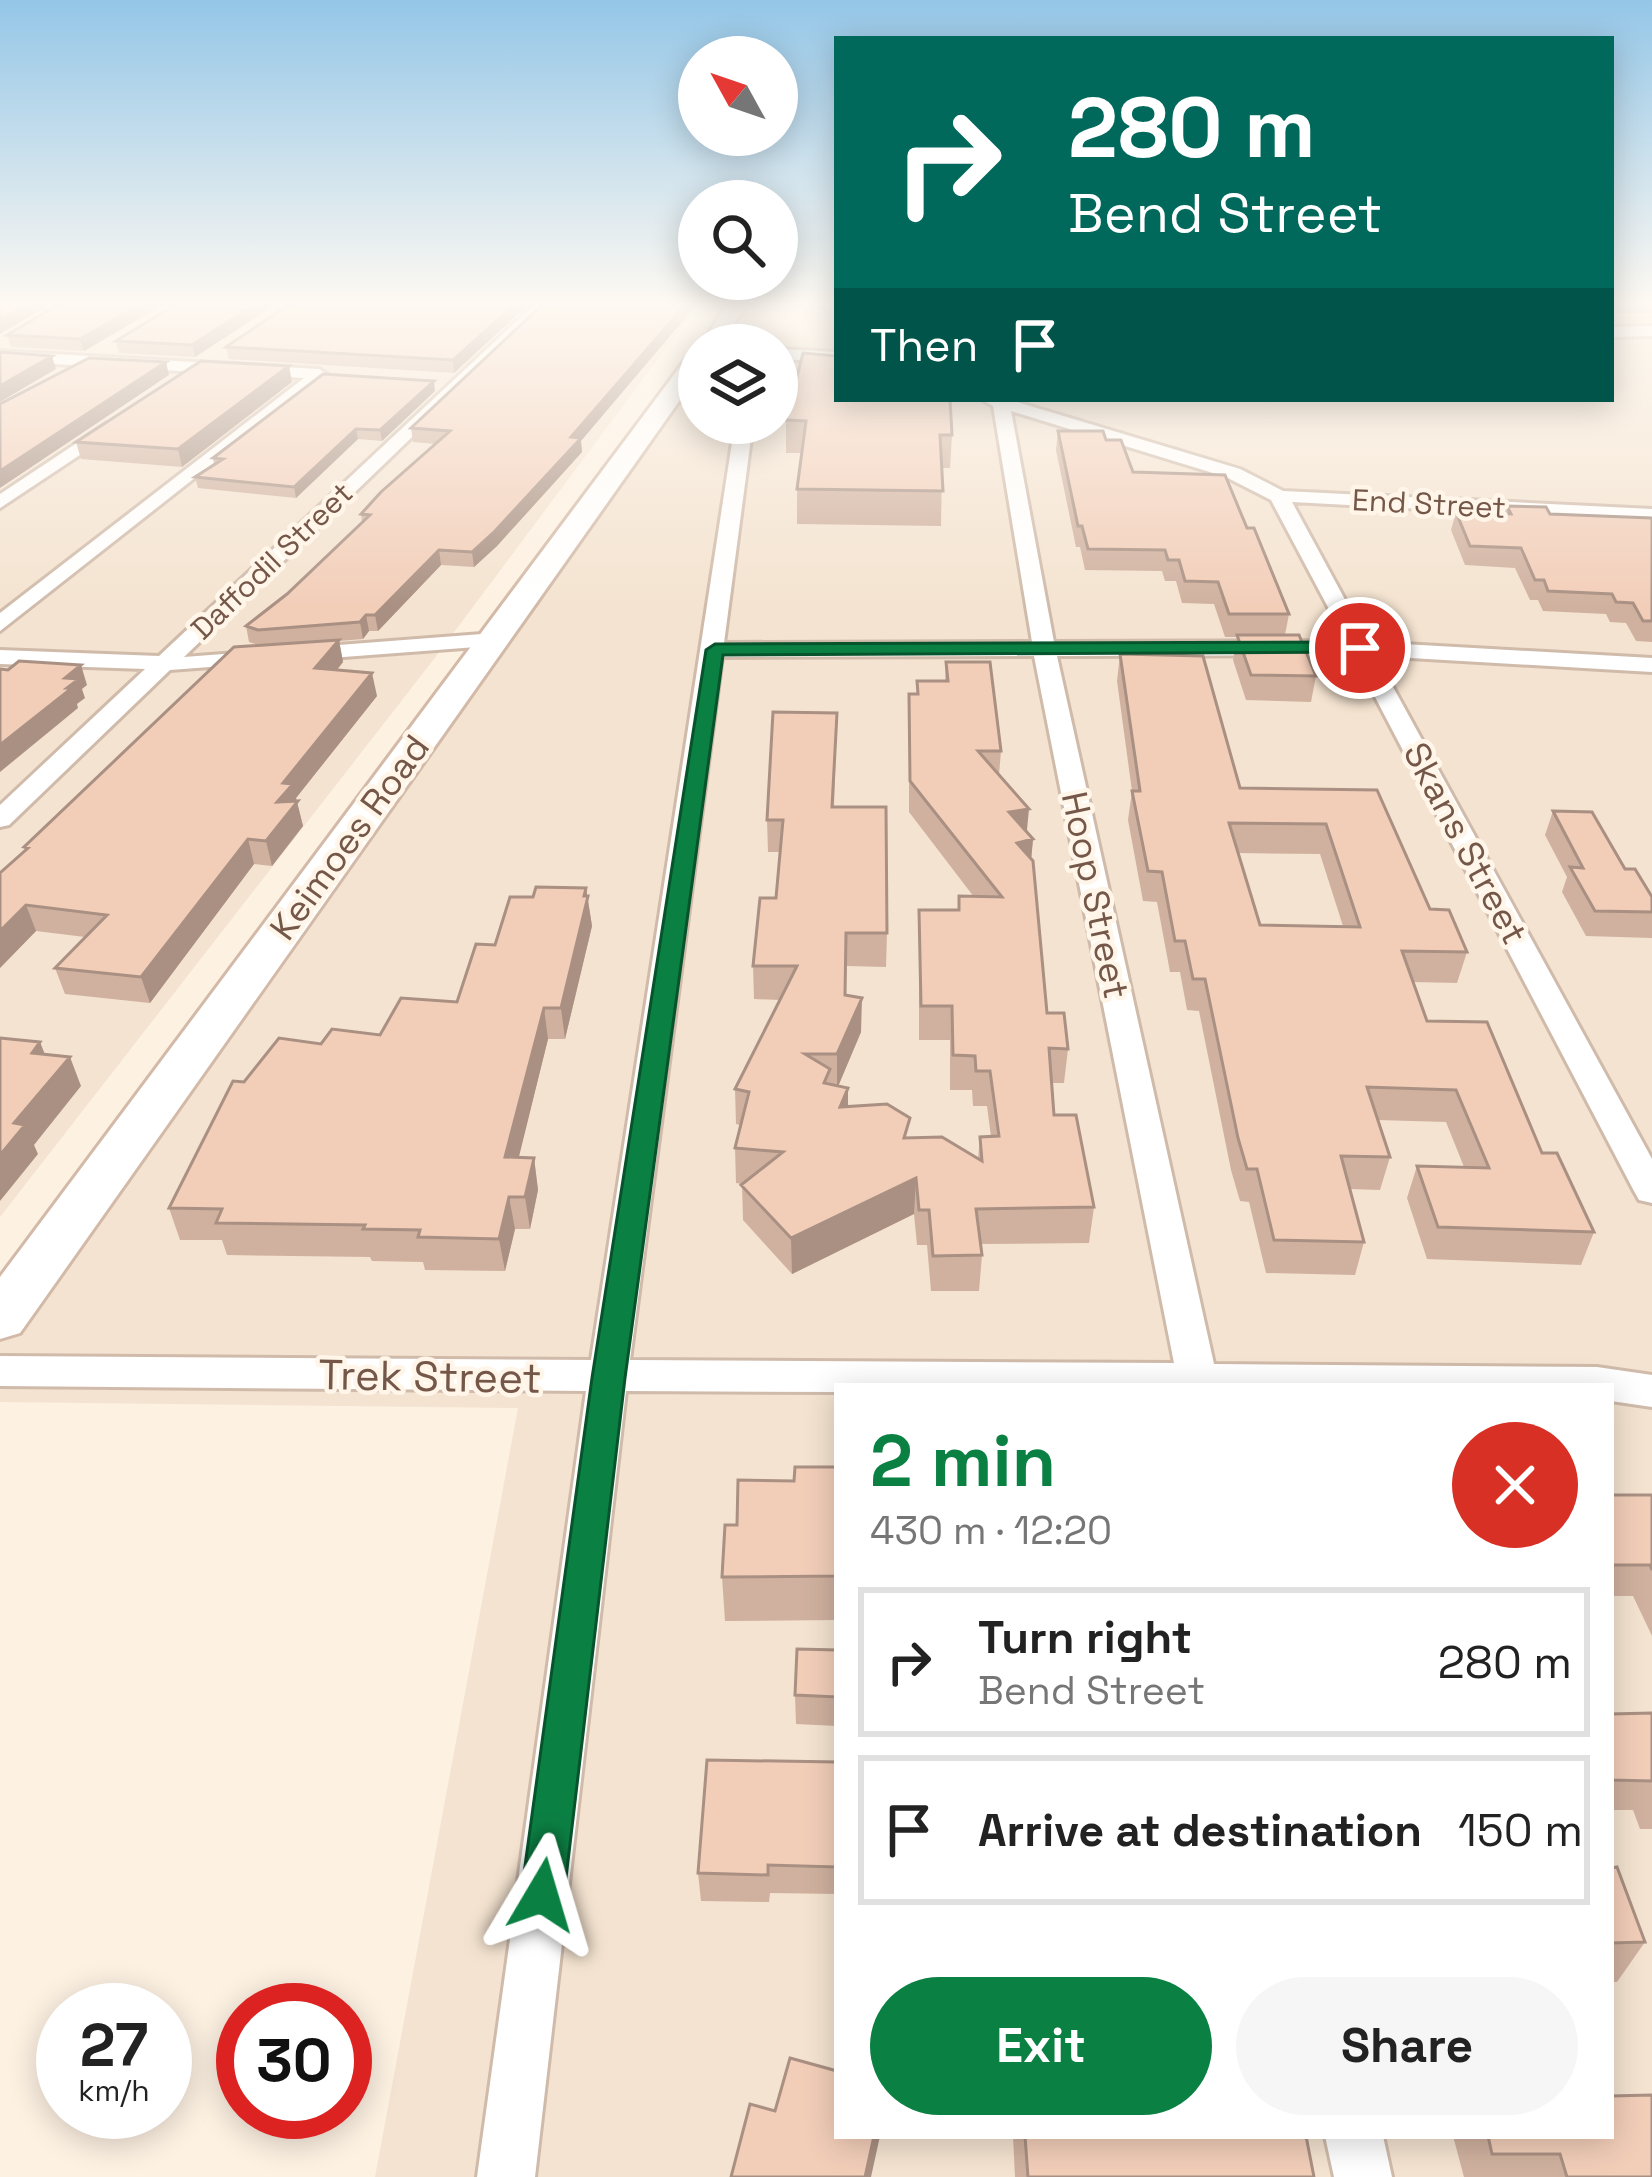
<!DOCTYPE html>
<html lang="en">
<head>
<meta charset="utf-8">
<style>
  :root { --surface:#fff; --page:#f6f6f6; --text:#222; --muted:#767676; --line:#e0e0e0; --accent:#0b8043 }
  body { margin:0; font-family:"Space Grotesk",sans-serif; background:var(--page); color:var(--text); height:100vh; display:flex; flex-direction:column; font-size:45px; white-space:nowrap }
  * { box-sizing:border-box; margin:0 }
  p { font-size:39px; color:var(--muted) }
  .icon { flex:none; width:66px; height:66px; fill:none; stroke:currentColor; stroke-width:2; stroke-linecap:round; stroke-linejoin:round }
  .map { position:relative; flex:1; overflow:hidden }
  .panel { position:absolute; left:834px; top:1383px; width:780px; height:756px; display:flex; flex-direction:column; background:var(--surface); border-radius:0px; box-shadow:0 6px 30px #0003 }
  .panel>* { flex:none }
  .guide { position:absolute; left:834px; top:36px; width:780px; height:366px; border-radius:0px; box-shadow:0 6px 30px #0003; background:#00695c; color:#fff; overflow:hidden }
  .needle { width:78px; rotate:310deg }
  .tools { position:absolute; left:678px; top:36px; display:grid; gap:24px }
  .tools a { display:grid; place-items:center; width:120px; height:120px; border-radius:50%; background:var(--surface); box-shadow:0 6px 30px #0003; font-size:60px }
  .speed { position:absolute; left:36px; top:1983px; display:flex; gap:24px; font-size:60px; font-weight:700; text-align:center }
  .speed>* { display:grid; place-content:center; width:156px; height:156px; border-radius:50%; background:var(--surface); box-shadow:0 6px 30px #0003; line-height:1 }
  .speed small { font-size:30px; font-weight:400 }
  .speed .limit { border:18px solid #d22; background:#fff; color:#111 }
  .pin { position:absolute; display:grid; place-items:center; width:102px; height:102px; color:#fff; margin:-51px; border:6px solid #fff; border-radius:50%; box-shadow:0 3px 12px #0007 }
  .me { position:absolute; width:132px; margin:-66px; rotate:7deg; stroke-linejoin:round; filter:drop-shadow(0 0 9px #0008) }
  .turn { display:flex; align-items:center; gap:42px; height:252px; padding:0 36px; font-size:54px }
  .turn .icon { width:156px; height:156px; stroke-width:2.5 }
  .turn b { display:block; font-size:84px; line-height:102px }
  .then { display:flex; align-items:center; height:114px; padding:0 36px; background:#0003; gap:24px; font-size:45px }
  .round { display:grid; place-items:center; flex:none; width:126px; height:126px; border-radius:63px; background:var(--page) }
  .summary { display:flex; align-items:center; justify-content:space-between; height:204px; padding:0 36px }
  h1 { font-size:72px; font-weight:700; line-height:90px; color:var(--accent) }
  .action { display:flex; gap:24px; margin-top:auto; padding:24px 36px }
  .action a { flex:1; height:138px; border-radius:72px; background:var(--accent); color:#fff; font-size:48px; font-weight:700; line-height:138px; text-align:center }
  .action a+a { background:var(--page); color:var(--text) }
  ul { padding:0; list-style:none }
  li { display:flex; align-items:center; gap:36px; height:150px; margin:0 24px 18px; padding:0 12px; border:6px solid var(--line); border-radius:0px }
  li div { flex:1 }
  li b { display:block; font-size:45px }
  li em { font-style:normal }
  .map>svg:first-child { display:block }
  .residential { fill:#f4e3d0; fill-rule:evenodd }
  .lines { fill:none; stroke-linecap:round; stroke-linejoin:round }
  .street-casing { stroke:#d0bbab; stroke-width:6 }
  .secondary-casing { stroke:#d3baa8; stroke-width:6 }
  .street { fill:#fff; fill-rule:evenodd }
  .secondary { fill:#fff; fill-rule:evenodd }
  .wall { fill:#d0b19f; fill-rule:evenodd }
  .shaded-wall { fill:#a99082 }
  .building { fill:#f2ceb9; stroke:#a99082; stroke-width:3; fill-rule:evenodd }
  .route { fill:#0b8043; stroke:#07532c; stroke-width:3 }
  .labels { text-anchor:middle; stroke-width:9; stroke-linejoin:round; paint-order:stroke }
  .far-street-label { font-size:30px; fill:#745748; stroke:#fff5e8 }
  .street-label { font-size:36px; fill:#745748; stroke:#fff5e8 }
  .near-street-label { font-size:42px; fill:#745748; stroke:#fff5e8 }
</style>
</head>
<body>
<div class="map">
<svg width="1652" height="2177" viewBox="0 0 1652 2177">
  <rect width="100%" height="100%" fill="#fdf1e2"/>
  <path class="residential" d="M0,303h700l-266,356 -434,558z
    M750,303h87v96h774v-96h41v1874h-1277l143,-769 -518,-6v-78l699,-952v51h78v-78h-59zM837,1386h774v750h-774z"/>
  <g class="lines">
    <g class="street-casing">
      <path id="street" d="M536,303h15l-367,354 311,-24 8,2v10l-333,25 -161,155 -9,2v-22l145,-136 -145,-5v-14l159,6z
        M795,303h42v5z
        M1652,326v10l-41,1v-10z
        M777,349l60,3v10l-60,-3z
        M0,351l319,18 8,5 -327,257v-18l304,-235 -304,-17z
        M981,399h26l233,70 43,22 369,18v12l-360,-19 76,140 284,16v14l-276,-16 276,503v44l-13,-3 -5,-9 -281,-536 -296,1 157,708 383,3 55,8v32l-41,-6v-15h-774v6l-211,-1 -91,786h-58l109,-786 -586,-5v-30l591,4 144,-937h18l-29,220 308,-1 -39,-236zM1011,411l215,66 45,23 75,141 -292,1zM1034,656l140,707 -544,-3 92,-703z
        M107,423l15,4 -122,81v-14z
        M1325,2136h58l9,41h-58z"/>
    </g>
    <g class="secondary-casing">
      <path id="secondary" d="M728,303h20l-29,42 -20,3z
        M699,350v23l-679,960 -20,6v-62l691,-925z"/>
    </g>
    <use href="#street" class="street"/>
    <use href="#secondary" class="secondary"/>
  </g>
  <path class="wall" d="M61,303h105l-82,48 -73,-4 -4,-12z
    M278,303l-83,54 -76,-4 -3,-12z
    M291,303h239l-76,70 -225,-14 -3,-12z
    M1611,303h41v10h-41z
    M803,353l149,82 -2,33h-8l-1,58 -144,-2v-35l5,-36h-16v-33z
    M292,382l-110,85 -101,-8 -5,-17z
    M435,391l-53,50 -24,-2 -62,59 -98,-10 -3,-11 19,-12 -1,-7z
    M411,428l170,13 1,11 -85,94 -23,21 -33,-2 -63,66h-9l-6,8 -24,2 4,21 -6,8 40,26 -81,102 7,28 -31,40 -18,-2 -104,139 -85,-9 -10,-26 30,-31 -49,-6 -36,37 25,-118 -1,-3 234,-202 -9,-3 -3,-16 41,-32 75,-72 -1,-8 75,-70 -23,-2z
    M1058,431l48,9 27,32 114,56 42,86 -4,21 31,41 -5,26 -65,-2 -13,-40 4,-23h-12l-11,-33 -32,-1 -6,-22h-11l-3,-10 -77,-1 -5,-23h-4l-20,-97z
    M1507,506l43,8 102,4v124l-16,-1 -10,-18 -16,-1 -4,-8 -63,-3 -5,-11h-8l-15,-32 -50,-3 -14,-35 5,-18 48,2z
    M1120,654l120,134 137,2 53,119 37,43 -10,31 -44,-1 14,39 115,132 52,79 -13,33 -154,-6 -20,-61 10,-32 47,1 -18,-45 -69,-2 13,37 -10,33 -30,-1 14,53 -9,33 -89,-2 -17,-71 -9,-1 -9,-31 -32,-159 -12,-1 -7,-38h-10l-13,-70 -14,-1 -15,-81 4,-29 -15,-110zM1238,853l82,1 23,72 -83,-1z
    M946,662l55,89 -2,24 28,58 6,6 -2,20 16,154 21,36 -4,34h-12l2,32 40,92 -5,36 -109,1 2,11 -3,36h-48l-4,-46h-10l-3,-31 -122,60 -49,-54 -1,-36 -6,-1 -1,-35 5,-23 -4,-1 -1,-35 45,-89 -26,-1 -1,-33 23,-68 4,-46h-12l-1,-32 69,-77 -2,64 53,126 -1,34 -40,-1 -1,29 16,37 -23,54 10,20 61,32 69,21 2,-22h11l-4,-31h-14l-1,-16h-22v-50h-31v-130h39l1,-14 15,1 -65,-85v-118h8l28,-13z
    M1553,811l72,58 27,28v41l-66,-2 -24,-44 5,-15 -22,-42z
    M586,888l6,38 -27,113h-17l-30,119h16l4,32 -8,39h-15l-10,42 -80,-1 -2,-8 -51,-1 -2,-4 -143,-2 -5,-15h-42l-11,-32 75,-126 77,-38 59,-9 77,-33 38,-57 38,-48z
    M837,1467v153l-112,1 -3,-44 15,-52 57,-44z
    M1611,1495h41v141l-19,-40h-22z
    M837,1650v76l-41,-2 -1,-29z
    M1652,1713v116h-12l-7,-19h-22v-96z
    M837,1762v132l-67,-1 -1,9 -68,-1 -3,-28z
    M1611,1868l34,74 -28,40h-6z
    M1013,2136h293l8,41h-299z
    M1453,2136h158l41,41h-188z"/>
  <path class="shaded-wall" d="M29,303h24l-53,31v-14z
    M143,303h23l-82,48 -4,-12z
    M257,303h21l-83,54 -3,-12z
    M516,303h14l-76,70 -1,-13z
    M687,303h11l-117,138 1,11 -85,94 -23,21 -2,-15z
    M52,356l4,13 -56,33v-16z
    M166,362l3,13 -169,113v-17z
    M289,366l3,16 -110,85 -4,-18z
    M434,381l1,10 -53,50 -2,-11z
    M356,429l2,10 -62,59 -2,-11z
    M439,550l2,15 -63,66 -3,-16z
    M366,615l3,16 -6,8 -3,-17z
    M339,640l4,22 -23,29 -5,-23z
    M81,665l6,20 -5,4 3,9 -8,6 1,4 -78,64v-27l65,-67z
    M372,673l5,23 -81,102 7,28 -31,40 -6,-25 17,-58z
    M1029,809l-3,31 -17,-28z
    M248,839l6,25 -104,139 -9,-26z
    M1033,839l-3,33 -13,-29z
    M586,888l6,38 -27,113 -4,-31z
    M26,905l10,26 -36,37v-37z
    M862,998l-1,34 -24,57v-35z
    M544,1008l4,31 -37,150 -6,-32z
    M40,1042l12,30 -20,-19z
    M70,1057l11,29 -47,59 4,9 -38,47v-46l14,-32z
    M848,1088v35l-8,-16z
    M534,1158l4,32 -8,39 -5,-32z
    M916,1178l-2,36 -122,60 -1,-36z
    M509,1197l6,32 -10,42 -6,-32z
    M874,2136h6l-9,41h-6z"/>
  <path class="building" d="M0,303h29l-29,17z
    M61,303h82l-63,36 -73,-4z
    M178,303h79l-65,42 -76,-4z
    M291,303h225l-63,57 -227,-13z
    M544,303h143l-116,134 10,1 -86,93 -23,21 -33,-2 -64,65h-9l-6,7 -102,8 -12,-4 41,-32 83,-79 -9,-1 20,-22 69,-61 -39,-3z
    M0,352l52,4 -52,30z
    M803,353l34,3v43h113l2,36h-12l3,56 -146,-2 9,-68 -20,-1z
    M89,358l77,4 -166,109v-67z
    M201,361l88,5 -111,83 -102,-7z
    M323,374l111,7 -54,49 -24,-1 -62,58 -99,-10 28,-18 -10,-1z
    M1058,431h45l3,9h15l12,32 92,3 22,53h7l35,86h-60l-11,-32 -33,-1 -6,-21h-11l-3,-10 -77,-1 -6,-23h-4z
    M1507,506l39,1 4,7 102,4v103h-9l-10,-18 -17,-1 -4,-8 -64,-3 -4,-11h-9l-14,-32 -51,-2 -14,-34 55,2z
    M1237,635h62l17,41 -65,-1z
    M339,640l-24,28 57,5 -89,110 10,1 -16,18 21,-1 -32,40 -18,-2 -107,138 -86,-9 52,-53 -81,-10 -26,26v-58l28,-25 -4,-1 210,-200z
    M1120,654l83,2 37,132 137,2 53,119 19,1 18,42 -65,-1 25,70 60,1 55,131h15l37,79 -156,-5 -21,-61 72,2 -33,-78 -89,-3 23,70 -49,-1 23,86 -90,-2 -17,-71h-10l-9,-31 -33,-159h-12l-8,-38h-10l-13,-69 -14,-1 -16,-80h8zM1229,823l97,1 34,103 -100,-2z
    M19,661l62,4 -16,13 14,1 -12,9h5l-72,57v-76l8,1z
    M946,662h44l11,89h-23l51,58 -20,3 24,27 -16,4 16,18 14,152h17l4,36 -19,-1 5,67h22l18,92 -118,2 6,46 -49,1 -4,-46h-10l-3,-32 -125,60 -50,-53 42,-33 -48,-4 14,-56 -14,-3 62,-123h-44l7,-68h16l7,-78h-16l6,-108 64,1 -5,94h54l1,126h-41l-1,62 17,3 -25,56h-32l25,15 -6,14 24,5 -8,19 47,-3 23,14 -6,20 38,-1 40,24 -2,-24 19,-1 -9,-65h-14l-1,-15 -22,-1 -1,-49h-31l-2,-96h40v-14l43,1 -92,-116 -1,-87h9l-1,-13h31z
    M1553,811l39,1 33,57h10l17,28v15l-57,-1 -25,-44 13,1z
    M536,887l50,1 -2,8h4l-27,112h-17l-39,149 29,1 -9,39h-16l-10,42 -81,-2 2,-7 -57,-1 2,-4 -149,-2 6,-14 -53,-1 64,-127 11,1 35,-44 42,6 11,-15 48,6 21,-37 56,4 19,-58 19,1 15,-48h23z
    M0,1038l40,4 -8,11 38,4 -56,66 11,2 -25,30z
    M795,1467h42v109l-115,1 3,-52h12l1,-45 56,1z
    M1611,1495h41v75l-2,-5h-39z
    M797,1649l40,1v47l-42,-2z
    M1652,1713v68l-41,-1v-66z
    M707,1760l130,2v105l-69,-2v10l-70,-2z
    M1617,1867l28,75 -34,1v-75z
    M790,2058l47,13v65h37l-9,41h-134l19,-73 25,7z
    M1652,2095v82h-85l-7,-23h-68l-4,-18h123v-40z
    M1025,2136h281l8,41h-286z"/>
  <linearGradient id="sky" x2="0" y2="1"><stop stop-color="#94c6e7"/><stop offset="0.5" stop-color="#fef9f2"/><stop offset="1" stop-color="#fef9f2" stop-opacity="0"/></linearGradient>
  <rect width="1652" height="607" fill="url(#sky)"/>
  <path class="route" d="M1360,642l6,2v8l-643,3 -98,723 -61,517 -6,15 -16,7 -15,-7 -6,-15 71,-517 114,-728 9,-6z"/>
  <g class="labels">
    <g class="far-street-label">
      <text transform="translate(1429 504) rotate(3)" y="10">End Street</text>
      <text transform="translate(272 561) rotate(-44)" y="10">Daffodil Street</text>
    </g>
    <g class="street-label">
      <text transform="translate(349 837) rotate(-54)" y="13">Keimoes Road</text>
      <text transform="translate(1466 843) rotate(62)" y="13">Skans Street</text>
      <text transform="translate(1096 895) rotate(78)" y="13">Hoop Street</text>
    </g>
    <g class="near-street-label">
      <text transform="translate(430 1376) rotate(1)" y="15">Trek Street</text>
    </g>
  </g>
</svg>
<div class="tools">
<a><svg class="needle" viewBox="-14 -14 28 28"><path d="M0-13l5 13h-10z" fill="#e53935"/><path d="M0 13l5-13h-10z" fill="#767676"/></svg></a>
<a><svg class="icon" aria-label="search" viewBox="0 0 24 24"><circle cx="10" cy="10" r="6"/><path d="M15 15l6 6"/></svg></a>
<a><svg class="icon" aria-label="layers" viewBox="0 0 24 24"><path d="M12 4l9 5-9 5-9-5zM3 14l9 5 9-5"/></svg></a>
</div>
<div class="speed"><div>27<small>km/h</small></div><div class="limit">30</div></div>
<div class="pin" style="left:1360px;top:648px;background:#d93025"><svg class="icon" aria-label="arrive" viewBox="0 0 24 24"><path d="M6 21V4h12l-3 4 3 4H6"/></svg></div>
<svg class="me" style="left:542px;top:1895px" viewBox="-20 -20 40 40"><path d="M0-17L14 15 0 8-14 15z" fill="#0b8043" stroke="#fff" stroke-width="4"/></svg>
<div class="guide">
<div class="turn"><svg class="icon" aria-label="right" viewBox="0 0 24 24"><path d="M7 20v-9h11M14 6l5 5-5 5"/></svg><div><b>280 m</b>Bend Street</div></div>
<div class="then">Then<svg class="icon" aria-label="arrive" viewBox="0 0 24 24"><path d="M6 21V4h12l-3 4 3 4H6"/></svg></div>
</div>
<section class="panel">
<div class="summary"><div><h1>2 min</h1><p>430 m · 12:20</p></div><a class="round" style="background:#d93025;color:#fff"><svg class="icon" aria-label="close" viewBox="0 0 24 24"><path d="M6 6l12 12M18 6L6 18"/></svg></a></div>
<ul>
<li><svg class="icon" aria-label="right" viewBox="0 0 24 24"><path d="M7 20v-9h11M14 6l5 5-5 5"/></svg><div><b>Turn right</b><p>Bend Street</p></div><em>280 m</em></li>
<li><svg class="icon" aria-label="arrive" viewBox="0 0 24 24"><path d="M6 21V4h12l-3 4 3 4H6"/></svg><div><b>Arrive at destination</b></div><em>150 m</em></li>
</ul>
<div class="action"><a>Exit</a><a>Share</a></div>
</section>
</div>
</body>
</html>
